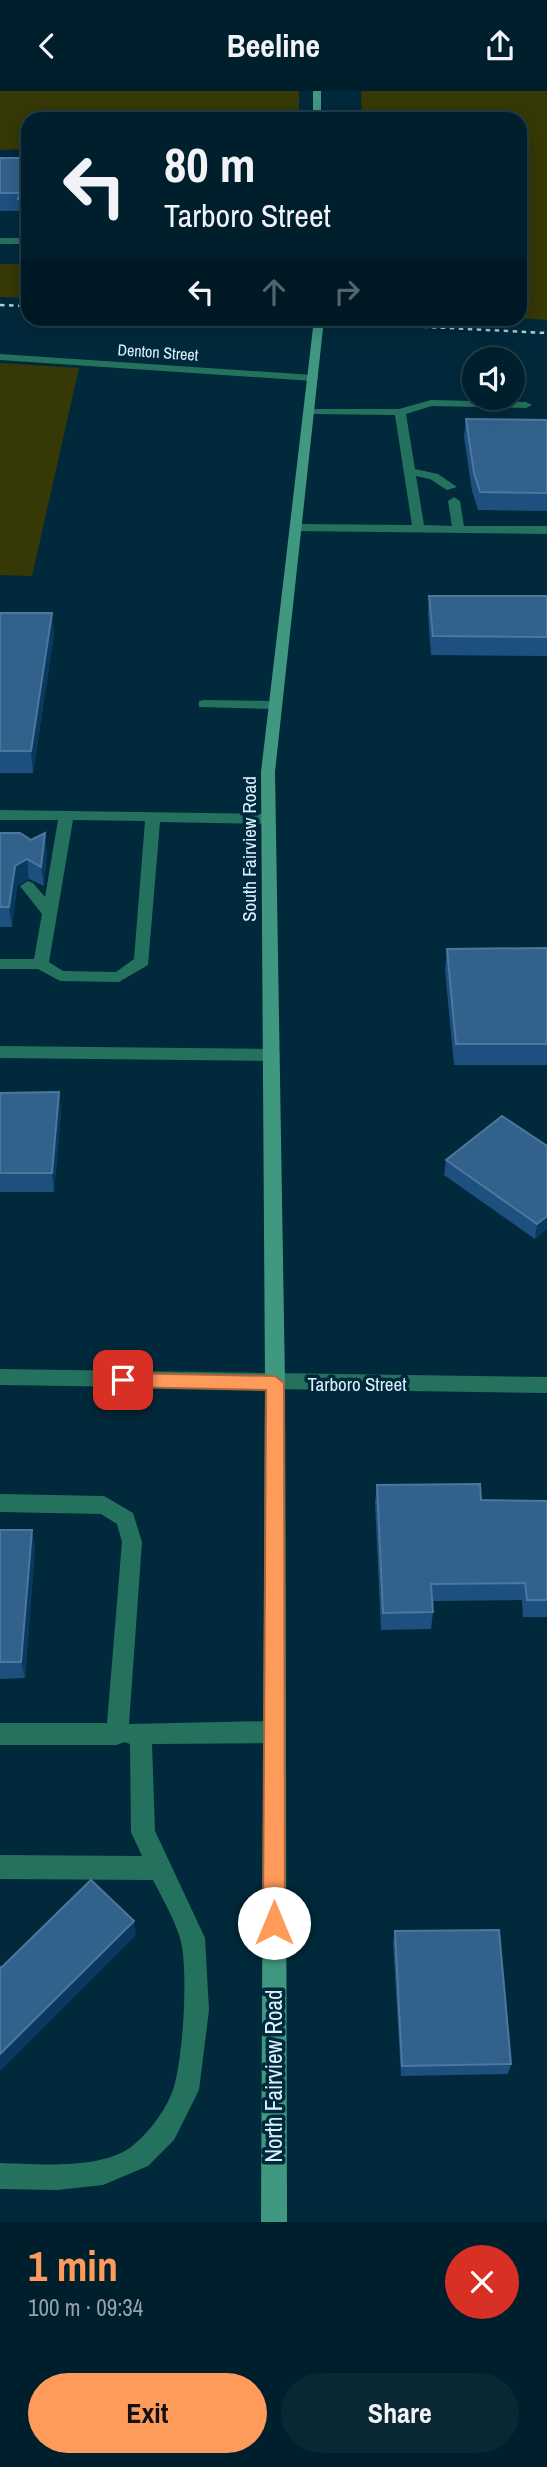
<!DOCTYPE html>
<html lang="en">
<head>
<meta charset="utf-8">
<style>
  :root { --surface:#001f2c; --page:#0a2734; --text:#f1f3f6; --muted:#95a2a9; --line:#223d48; --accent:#ff9b5a }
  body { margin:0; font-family:"Archivo Narrow",sans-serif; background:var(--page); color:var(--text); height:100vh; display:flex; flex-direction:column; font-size:26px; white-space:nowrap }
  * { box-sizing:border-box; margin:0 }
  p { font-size:23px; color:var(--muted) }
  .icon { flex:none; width:38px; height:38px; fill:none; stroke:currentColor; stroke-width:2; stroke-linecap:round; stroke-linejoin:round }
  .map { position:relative; height:2131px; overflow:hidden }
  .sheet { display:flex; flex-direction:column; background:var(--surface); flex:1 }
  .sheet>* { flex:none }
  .guide { position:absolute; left:21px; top:21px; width:506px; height:214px; border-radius:21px; box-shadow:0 4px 18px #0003,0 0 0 2px var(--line); background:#001f2c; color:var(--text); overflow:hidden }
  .tools { position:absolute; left:462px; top:256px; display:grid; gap:14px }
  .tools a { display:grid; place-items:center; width:63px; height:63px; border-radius:50%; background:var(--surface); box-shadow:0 4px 18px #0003,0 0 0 2px var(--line); font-size:35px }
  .pin { position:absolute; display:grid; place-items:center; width:60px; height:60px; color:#fff; margin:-30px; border-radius:14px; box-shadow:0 4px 10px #0006 }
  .me { position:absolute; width:77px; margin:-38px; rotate:0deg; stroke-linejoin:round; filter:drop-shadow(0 0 5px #0008) }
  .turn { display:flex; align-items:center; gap:24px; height:147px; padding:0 28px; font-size:32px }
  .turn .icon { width:91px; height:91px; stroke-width:2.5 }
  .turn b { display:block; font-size:49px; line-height:60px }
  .lanes { display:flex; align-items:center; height:66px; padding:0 28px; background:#0003; justify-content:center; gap:35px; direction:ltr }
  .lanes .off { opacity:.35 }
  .round { display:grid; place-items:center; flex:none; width:74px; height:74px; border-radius:37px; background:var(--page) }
  .summary { display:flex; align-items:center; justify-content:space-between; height:119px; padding:0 28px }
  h1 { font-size:42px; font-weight:700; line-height:52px; color:var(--accent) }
  .primary-button { display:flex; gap:14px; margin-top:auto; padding:14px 28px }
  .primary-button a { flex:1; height:80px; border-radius:42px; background:var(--accent); color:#111; font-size:28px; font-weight:700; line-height:80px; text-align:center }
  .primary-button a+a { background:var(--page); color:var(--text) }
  header { display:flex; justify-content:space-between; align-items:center; height:91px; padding:0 28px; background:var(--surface); font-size:32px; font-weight:700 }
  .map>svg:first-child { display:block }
  .green { fill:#363806 }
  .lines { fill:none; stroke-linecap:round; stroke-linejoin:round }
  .service { fill:#24725e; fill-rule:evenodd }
  .minor { fill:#24725e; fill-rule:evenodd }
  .tertiary { fill:#24725e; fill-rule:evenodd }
  .secondary { fill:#409880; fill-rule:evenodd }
  .rail { stroke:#b3ccd9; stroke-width:2.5; stroke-dasharray:4.5 4.5; stroke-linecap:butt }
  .wall { fill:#1d4f7f }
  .shaded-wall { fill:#09395e }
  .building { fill:#32618c; stroke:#4c779e; stroke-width:2 }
  .route { fill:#ff9b5a; stroke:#a6653a; stroke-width:2 }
  .labels { text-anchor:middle; stroke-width:7; stroke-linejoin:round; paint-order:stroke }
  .far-street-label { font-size:16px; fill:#dcf1fd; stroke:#00293b }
  .street-label { font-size:19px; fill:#dcf1fd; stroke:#00293b }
  .near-street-label { font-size:23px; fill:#dcf1fd; stroke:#00293b }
</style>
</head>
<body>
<header><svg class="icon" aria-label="back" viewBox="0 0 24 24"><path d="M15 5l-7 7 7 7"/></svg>Beeline<svg class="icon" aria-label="share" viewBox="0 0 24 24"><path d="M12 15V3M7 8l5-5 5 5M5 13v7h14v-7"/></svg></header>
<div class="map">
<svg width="547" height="2131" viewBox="0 0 547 2131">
  <rect width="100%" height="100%" fill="#00293b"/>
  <path class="green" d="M0,0h299v28h-271v30l-28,1z
    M361,0h186v229l-27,-2v-199h-158z
    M0,173h28v34l-28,-1z
    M0,272l79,5 -47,208 -32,-1z"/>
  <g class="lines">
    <path class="service" d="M0,147h28v6h-28z
      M431,309l95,2 6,3 -6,3 -94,-2 -26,8 9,55 23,5 19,13 -10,3 -17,-11 -14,-3 8,49 28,1 -4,-25 6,-4 6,4 4,25h83v8l-254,-3 -2,-3 6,-4 115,1 -17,-110 -85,-1 -6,-3 2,-2h93z
      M204,609l69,1 7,4 -7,4 -74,-2v-6z
      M0,719l267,4 7,5 -7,5 -107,-2 -12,143 -29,17 -59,-1 -22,-12h-38v-10h34l8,-45 -22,-28 8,-5 5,2 12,14 13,-77h-58zM73,729l72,1 -11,138 -18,13 -53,-1 -14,-9z
      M0,955l272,3 8,6 -8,6 -272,-3z
      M0,1403l104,2 29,17 9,29 -13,182 145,-3 8,3 3,8 -3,8 -8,3 -122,1 3,87 50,107 4,72 -10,80 -25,50 -26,26 -45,19 -46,5 -57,-1v-26c37,1 100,7 131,-16 18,-14 36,-38 43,-60 9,-31 15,-119 6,-149 -6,-20 -18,-40 -27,-58l-153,-1v-24l142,1 -11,-24 -1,-88 -6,-2 -7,3h-117v-22h107l15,-181 -5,-18 -16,-10 -101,-2z"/>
    <path class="minor" d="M0,263l313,21 5,3 -5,3 -313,-21z"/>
    <path class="tertiary" d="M0,1278l547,8v16l-547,-8z"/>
    <path class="secondary" d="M313,0h8v28h-8z
      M314,228h10l-49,453 10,611 2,839h-26l4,-839 -4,-611z"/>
    <path class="rail" d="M0,214l28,1
      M270,228l277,14"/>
  </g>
  <path class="wall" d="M0,67h28v59h-8v-6h-20z
    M466,328l81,1v91l-69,-1 -6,-19 -8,-54z
    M429,505h118v60l-116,-1 -3,-40z
    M0,522l54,21 -21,139h-33z
    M0,742l47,19 -3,34 -15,-7 -12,7 -5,41h-12z
    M547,857v117h-93l-9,-95 2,-21z
    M59,1001l2,19 -7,81h-54v-99z
    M547,1055v83l-12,10 -91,-64 2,-15z
    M377,1394l104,15 66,1v116h-24l-1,-17 -90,1 1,11 -2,17 -50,1 -6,-128z
    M0,1439l35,17 -10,131 -25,1z
    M395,1840l116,133 -3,10 -107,2 -8,-134z"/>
  <path class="shaded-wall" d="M52,522l2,21 -21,139 -2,-22z
    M45,742l2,19 -3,34 -3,-19z
    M27,768l2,20 -12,7 -5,41 -3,-20 6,-41z
    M59,1001l2,19 -7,81 -2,-19z
    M547,1125v13l-12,10 2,-15z
    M32,1439l3,17 -10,131 -4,-16z
    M134,1830l2,14 -136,136v-17z"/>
  <path class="building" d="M0,67h28v41h-10l2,-6h-20z
    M466,328l81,1v73l-67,-1 -6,-19z
    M429,505h118v41l-114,-1z
    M0,522h52l-21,138h-31z
    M0,742h20l11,7 14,-7 -4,34 -14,-8 -12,7 -6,41h-9z
    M547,857v96h-91l-9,-95z
    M59,1001l-7,81h-52v-80z
    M502,1025l45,30v70l-10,8 -91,-64z
    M480,1393l1,16 66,1v99h-20l-2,-17 -94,1 2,28 -50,1 -6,-128z
    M0,1439h32l-11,132h-21z
    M91,1789l43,41 -134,133v-87l1,1z
    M499,1839l12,134 -109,2 -7,-135z"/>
  <path class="route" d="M123,1282l152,3 9,7 1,540 -3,7 -8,4 -8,-4 -3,-7 3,-533 -143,-3 -9,-7z"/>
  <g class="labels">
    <g class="far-street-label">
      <text transform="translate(158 261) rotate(4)" y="6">Denton Street</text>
    </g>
    <g class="street-label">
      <text transform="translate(249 758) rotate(-90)" y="7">South Fairview Road</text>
      <text x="357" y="1300">Tarboro Street</text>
    </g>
    <g class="near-street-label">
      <text transform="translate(274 1985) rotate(-90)" y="8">North Fairview Road</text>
    </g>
  </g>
</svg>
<div class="tools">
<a><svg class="icon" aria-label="sound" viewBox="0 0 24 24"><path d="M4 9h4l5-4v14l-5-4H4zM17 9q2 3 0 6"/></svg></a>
</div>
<div class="pin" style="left:123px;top:1289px;background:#d93025"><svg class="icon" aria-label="arrive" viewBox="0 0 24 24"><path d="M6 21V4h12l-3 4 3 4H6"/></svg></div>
<svg class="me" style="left:274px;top:1832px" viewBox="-20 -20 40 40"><circle r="19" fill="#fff"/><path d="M0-13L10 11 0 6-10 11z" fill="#ff9b5a"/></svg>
<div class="guide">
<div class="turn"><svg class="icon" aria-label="left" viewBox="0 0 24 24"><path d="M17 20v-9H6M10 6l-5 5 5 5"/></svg><div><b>80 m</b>Tarboro Street</div></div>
<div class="lanes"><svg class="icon" aria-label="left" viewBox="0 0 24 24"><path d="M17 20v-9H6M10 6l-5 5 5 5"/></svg><svg class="icon off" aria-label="ahead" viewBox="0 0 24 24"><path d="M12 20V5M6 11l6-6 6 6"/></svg><svg class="icon off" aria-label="right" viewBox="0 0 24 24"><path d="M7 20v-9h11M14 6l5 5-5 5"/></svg></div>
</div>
</div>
<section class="sheet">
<div class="summary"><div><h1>1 min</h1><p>100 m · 09:34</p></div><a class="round" style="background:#d93025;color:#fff"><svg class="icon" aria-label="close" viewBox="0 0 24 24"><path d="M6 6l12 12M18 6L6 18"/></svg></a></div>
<div class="primary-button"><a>Exit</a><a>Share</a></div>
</section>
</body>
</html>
